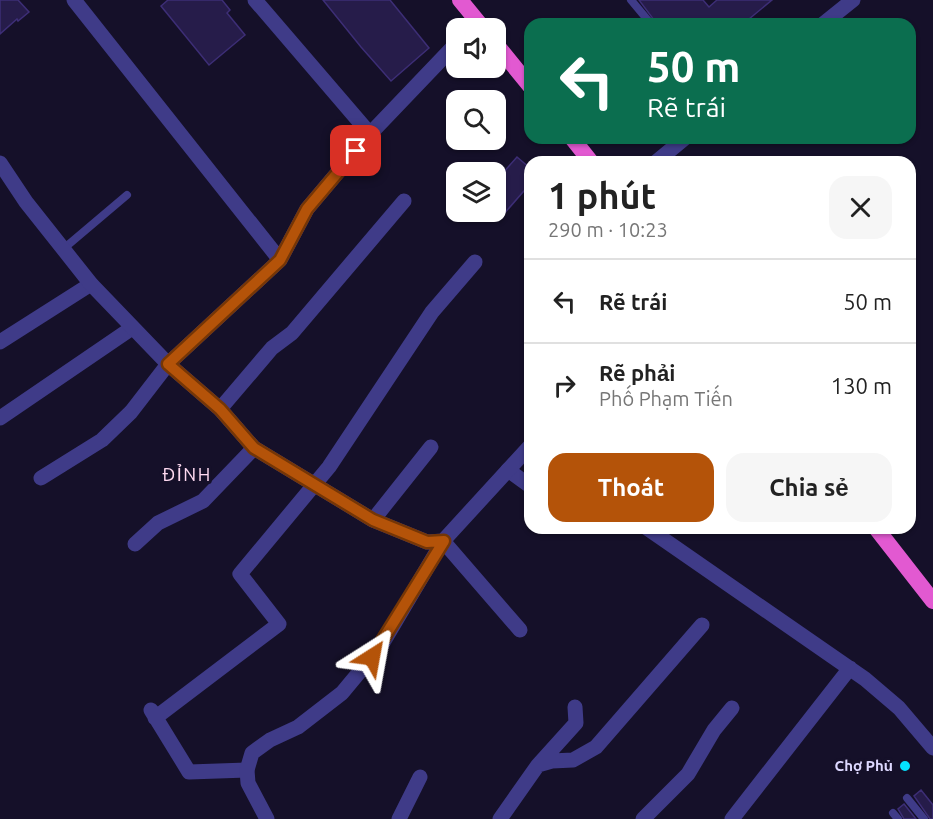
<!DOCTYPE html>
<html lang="vi">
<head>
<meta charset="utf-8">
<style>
  :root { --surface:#fff; --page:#f6f6f6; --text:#222; --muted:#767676; --line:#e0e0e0; --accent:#b45309 }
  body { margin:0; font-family:Ubuntu,sans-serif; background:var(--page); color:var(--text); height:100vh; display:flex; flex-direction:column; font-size:22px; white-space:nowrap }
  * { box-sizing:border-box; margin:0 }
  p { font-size:20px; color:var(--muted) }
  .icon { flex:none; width:33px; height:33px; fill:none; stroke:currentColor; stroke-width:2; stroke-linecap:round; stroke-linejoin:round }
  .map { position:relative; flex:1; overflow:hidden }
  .drawer { position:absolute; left:524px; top:156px; width:392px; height:378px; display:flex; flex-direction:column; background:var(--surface); border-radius:18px; box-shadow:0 2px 4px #0004 }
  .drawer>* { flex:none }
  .guide { position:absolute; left:524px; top:18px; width:392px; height:126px; border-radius:18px; box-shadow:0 2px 4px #0004; background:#0b6e4f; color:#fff; overflow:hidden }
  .buttons { position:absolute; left:446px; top:18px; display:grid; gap:12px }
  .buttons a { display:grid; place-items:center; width:60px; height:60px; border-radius:12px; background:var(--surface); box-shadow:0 2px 4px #0004; font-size:30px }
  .pin { position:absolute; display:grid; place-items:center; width:51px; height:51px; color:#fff; margin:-26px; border-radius:12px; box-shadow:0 3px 9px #0006 }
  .me { position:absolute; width:66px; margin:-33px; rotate:34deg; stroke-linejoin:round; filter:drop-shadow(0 0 4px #0008) }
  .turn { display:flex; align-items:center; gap:21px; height:126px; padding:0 24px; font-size:27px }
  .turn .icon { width:78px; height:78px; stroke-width:2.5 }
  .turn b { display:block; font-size:42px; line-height:51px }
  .round { display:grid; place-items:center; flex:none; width:63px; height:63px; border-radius:18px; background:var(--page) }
  .overview { display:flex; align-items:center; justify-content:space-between; height:102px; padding:0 24px }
  h1 { font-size:36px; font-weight:600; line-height:45px }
  .cta { display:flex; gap:12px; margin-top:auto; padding:12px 24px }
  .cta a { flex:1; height:69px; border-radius:18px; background:var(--accent); color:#fff; font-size:24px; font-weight:600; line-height:69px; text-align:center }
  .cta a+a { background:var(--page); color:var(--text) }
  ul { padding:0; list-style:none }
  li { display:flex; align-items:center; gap:18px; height:84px; padding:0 24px; border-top:2px solid var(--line) }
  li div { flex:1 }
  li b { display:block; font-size:22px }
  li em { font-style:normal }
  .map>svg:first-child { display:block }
  .building { fill:#261c4a; stroke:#3d2e76; stroke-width:1.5 }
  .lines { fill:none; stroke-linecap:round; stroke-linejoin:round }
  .service { stroke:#3f3b88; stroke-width:8 }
  .minor { stroke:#3f3b88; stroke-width:15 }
  .tertiary { stroke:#3f3b88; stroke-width:15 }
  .trunk { stroke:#e259d1; stroke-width:16 }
  .route-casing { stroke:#753606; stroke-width:15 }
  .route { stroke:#b45309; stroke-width:10 }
  .poi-dot { fill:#04e2ff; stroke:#151029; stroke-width:2 }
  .labels { text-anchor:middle; stroke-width:6; stroke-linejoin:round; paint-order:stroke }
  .poi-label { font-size:15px; font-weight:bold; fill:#ddd8ff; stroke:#151029; text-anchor:end }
  .quarter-label { font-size:18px; letter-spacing:1.5px; fill:#ffdaf1; stroke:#151029 }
</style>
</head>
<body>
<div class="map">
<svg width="933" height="819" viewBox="0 0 933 819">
  <rect width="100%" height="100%" fill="#151029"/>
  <path class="building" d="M0,0h18l11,12 -11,9 -1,-2 -17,15z
    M168,0h54l8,10 -3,3 18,22 -36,30 -48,-59z
    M323,0h67l39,48 -38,33 -30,-34z
    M639,0h64l6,7 8,-7h55l-29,24h-86z
    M517,157l13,11v16l-27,31 -8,-7v-26z
    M921,790l12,15v14h-3l-16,-23z
    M904,804l12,15h-12l-6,-10z"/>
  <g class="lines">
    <path class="service" d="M631,0l20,24
      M62,250l65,-55
      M907,798l17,21
      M893,813l5,6"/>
    <path class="minor" d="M74,0l206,260
      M255,0l115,134
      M0,342l91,-58
      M220,409l52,-61 20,-15 112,-132
      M0,418l132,-90
      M508,470l22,16
      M41,478l61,-38 29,-28 37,-48 112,-104 27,-51 63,-75 86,-90
      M373,520l58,-73
      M647,528l218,151 34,29 34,40
      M443,541l77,89
      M135,544l23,-21 45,-22 51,-53
      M151,710l38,62 58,-2
      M155,718l124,-94 -39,-50 89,-107 103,-155 43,-50
      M539,764l37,-41 -1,-16
      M399,819l21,-42
      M500,819l38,-54 14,-4 21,-1 23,-13 106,-122
      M643,819l45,-45 26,-44 18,-22
      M732,819l118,-151"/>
    <path class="tertiary" d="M823,24l30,-24
      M656,162l29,-24
      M0,163l26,39 65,82 77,80 52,45 34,39 119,72 54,22 16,-1
      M267,819l-19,-36 -1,-13 5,-17 18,-13 28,-13 44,-34 39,-47 62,-105 87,-95"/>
    <path class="trunk" d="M460,0l23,28
      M495,43l35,43
      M572,138l19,24
      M876,528l57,73"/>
  </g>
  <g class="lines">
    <g class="route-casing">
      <path id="route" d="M356,151l-49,58 -27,51 -112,104 52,45 34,39 119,72 54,22 17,-1 -72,116"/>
    </g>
    <use href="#route" class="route"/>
  </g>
  <circle class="poi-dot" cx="905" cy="766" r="6"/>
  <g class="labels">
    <g class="poi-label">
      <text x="893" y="771">Chợ Phủ</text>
    </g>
    <g class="quarter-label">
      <text x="187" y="481">ĐỈNH</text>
    </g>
  </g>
</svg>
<div class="buttons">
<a><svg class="icon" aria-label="sound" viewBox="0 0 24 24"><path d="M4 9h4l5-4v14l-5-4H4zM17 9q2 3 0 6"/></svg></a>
<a><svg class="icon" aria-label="search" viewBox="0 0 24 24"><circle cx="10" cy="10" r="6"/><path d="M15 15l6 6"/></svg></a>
<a><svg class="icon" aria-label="layers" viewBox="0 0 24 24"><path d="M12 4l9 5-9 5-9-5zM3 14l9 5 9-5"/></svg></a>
</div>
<div class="pin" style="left:356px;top:151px;background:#d93025"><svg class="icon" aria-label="arrive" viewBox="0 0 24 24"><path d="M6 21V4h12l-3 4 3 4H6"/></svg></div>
<svg class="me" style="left:372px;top:657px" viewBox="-20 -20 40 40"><path d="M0-17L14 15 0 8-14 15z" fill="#b45309" stroke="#fff" stroke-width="4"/></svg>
<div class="guide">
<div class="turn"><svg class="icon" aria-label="left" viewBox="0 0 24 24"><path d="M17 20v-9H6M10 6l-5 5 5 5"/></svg><div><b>50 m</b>Rẽ trái</div></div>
</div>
<section class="drawer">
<div class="overview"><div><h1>1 phút</h1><p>290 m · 10:23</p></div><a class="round"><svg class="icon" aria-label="close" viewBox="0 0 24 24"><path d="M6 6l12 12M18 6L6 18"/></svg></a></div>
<ul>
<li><svg class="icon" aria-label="left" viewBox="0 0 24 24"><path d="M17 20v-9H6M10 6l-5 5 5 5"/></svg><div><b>Rẽ trái</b></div><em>50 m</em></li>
<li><svg class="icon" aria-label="right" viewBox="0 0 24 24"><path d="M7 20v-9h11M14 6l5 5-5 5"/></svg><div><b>Rẽ phải</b><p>Phố Phạm Tiến</p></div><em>130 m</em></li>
</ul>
<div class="cta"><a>Thoát</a><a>Chia sẻ</a></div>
</section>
</div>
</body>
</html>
